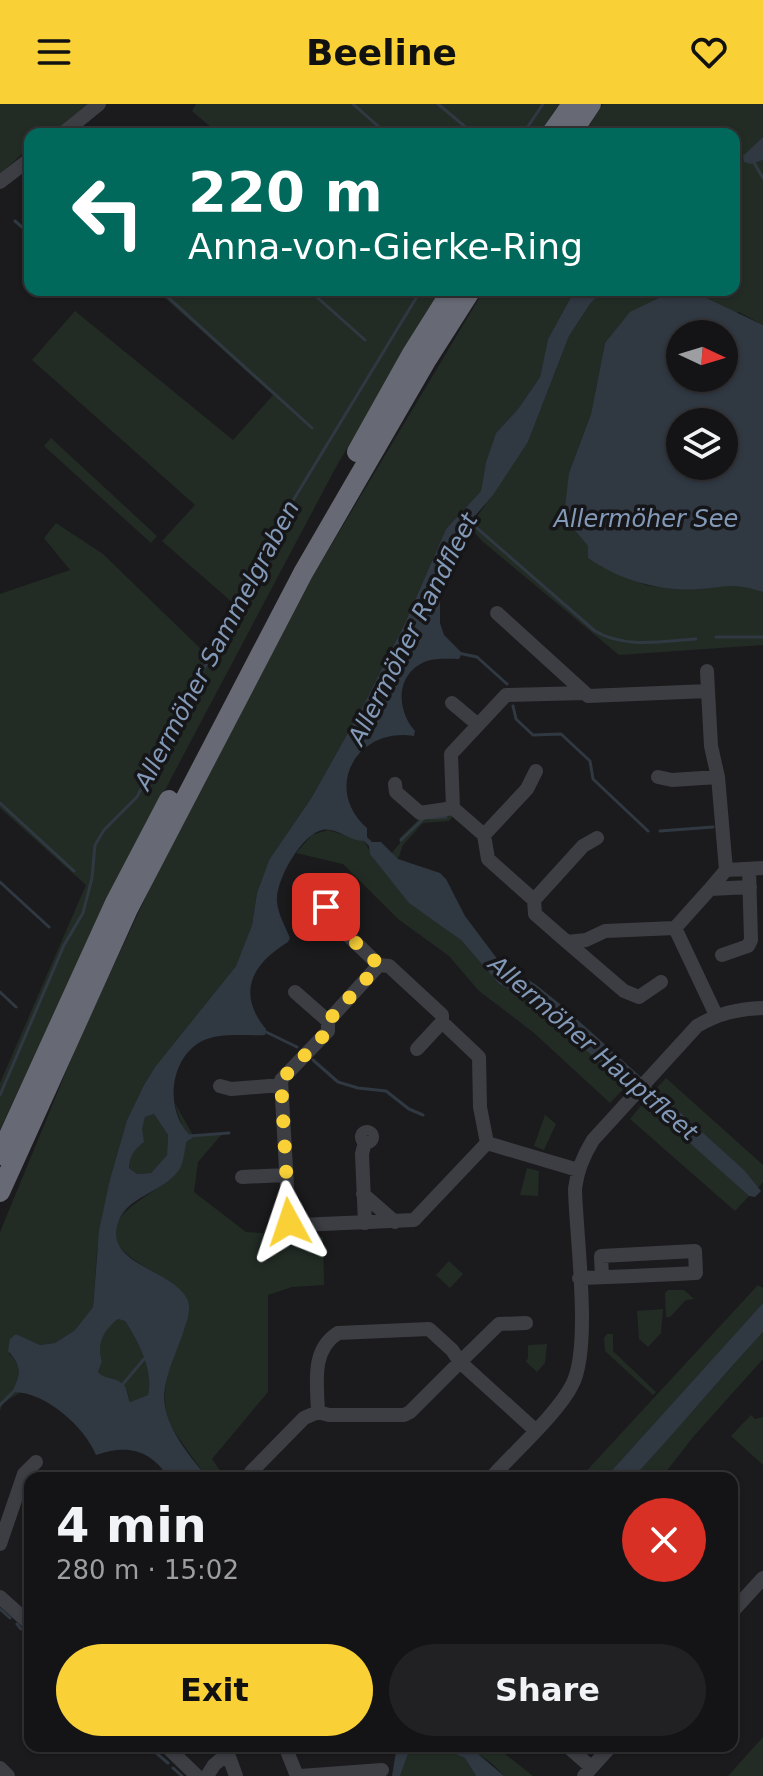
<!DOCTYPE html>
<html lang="en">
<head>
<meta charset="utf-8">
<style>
  :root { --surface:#141416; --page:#212123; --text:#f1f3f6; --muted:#9d9ea1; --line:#333335; --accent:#f9d137 }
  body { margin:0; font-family:"DejaVu Sans",sans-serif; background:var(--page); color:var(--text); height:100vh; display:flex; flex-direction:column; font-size:30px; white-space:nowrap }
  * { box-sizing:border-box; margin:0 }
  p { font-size:26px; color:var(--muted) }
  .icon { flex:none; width:44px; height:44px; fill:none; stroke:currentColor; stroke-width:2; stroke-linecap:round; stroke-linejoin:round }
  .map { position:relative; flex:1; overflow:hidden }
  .side { position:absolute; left:24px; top:1368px; width:714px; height:280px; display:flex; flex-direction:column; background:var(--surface); border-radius:16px; box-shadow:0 2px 6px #0004,0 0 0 2px var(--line) }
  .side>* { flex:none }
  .hud { position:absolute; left:24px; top:24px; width:716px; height:168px; border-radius:16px; box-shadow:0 2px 6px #0004,0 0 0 2px var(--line); background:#00695c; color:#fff; overflow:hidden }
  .needle { width:52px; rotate:94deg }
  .controls { position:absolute; left:666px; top:216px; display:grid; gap:16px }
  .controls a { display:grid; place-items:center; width:72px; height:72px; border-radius:50%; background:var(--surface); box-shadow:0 2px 6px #0004,0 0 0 2px var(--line); font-size:40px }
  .pin { position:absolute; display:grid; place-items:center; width:68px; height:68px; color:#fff; margin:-34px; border-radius:16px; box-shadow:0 4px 12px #0006 }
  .me { position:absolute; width:88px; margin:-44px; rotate:355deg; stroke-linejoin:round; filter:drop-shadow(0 0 6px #0008) }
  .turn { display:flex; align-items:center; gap:28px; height:168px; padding:0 32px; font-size:36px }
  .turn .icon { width:104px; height:104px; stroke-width:2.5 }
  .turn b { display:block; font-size:56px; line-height:68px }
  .round { display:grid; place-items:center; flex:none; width:84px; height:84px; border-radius:42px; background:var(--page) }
  .head { display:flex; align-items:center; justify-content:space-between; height:136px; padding:0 32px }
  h1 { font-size:48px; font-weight:700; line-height:60px }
  .button { display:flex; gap:16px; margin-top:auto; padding:16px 32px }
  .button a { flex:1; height:92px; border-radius:48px; background:var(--accent); color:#111; font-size:32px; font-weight:700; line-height:92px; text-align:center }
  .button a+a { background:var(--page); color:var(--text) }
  header { display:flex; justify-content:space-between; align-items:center; height:104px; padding:0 32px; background:var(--accent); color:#111; font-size:36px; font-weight:700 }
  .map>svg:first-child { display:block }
  .green { fill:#222c25 }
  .water { fill:#303842; fill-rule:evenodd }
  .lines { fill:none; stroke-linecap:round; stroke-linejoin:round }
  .stream { stroke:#303842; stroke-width:3 }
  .minor { stroke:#3d3e44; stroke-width:14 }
  .highway { stroke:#676974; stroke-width:20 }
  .route { stroke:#f9d137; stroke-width:14; stroke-dasharray:0 25.2 }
  .labels { text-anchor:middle; stroke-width:7; stroke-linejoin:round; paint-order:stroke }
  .water-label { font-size:24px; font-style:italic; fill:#8399b8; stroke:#161618 }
</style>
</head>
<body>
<header><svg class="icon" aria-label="menu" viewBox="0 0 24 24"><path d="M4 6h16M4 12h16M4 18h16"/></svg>Beeline<svg class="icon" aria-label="heart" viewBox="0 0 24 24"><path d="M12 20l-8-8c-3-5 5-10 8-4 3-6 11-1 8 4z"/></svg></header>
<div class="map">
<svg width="763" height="1672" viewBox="0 0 763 1672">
  <rect width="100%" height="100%" fill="#1b1b1d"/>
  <path class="green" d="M0,0h94c-24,18 -32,30 -64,30v13l-30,27z
    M196,0h363l-20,30h-320l-27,-23z
    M603,0h160v33l-20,20 8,7 12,-4v165l-24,-13 -134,31 -14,71 -22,59 19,73 12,20 48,20 51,3 37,-5 27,8v53l-144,10 -137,-114 -12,-14 58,-85 41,-106 21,-32 14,-14h130v-156h-150z
    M156,186h285l-105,177 -233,440 -103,223v-47l86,-198 -86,-77v-214l70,-24 -26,-32 12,-15 47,31 102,99 28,-50 -71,-62 33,-36 -163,-145 43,-49 158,129 40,-45z
    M484,186h91l-27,49 -8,38 -22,32 -22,24 -10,29 -5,29 -35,38 -41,94 -41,81 -52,93 -43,63 -12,33 -5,32 -16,41 -81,101 -11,18 -17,35 -17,59 -13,72 -4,56 -18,23 -20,13 -15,2 -24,-11 -7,20c14,10 10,23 4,38h8l-18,11 -3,8v-179l82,-199 77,-164 140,-270z
    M51,334l106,98 -6,7 -107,-97z
    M451,709l2,3 -4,5 -26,2 -20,22 -5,14 -7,-5 9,-11v-5l22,-22z
    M328,726l36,11 11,19 65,64 21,16 38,44 30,15 98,86 -17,18 -77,-71 -54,-41 -30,-35 -51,-37 -55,-55 -47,-11 16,-18z
    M666,974l97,87v17l-5,6 -104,-97z
    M645,997l104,95 -14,15 -105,-92z
    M174,998l19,33 29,-1 -24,28 -4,30 52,40 77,5 1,48 -32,2 -24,8v97l-56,67 13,19h-17l-5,-6c-10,-14 -20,-27 -29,-41 -23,-39 4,-81 15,-120 -7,-30 -34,-35 -56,-52 -50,-36 15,-60 36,-80 12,-11 14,-23 18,-38l6,-3 -9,-7z
    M154,1010l14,21 -1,20 -16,18 -14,1 -8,-6c1,-15 12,-36 16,-51z
    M545,1011l11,9 -12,26 -10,-4z
    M527,1064l12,3 -1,25 -18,-1z
    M449,1157l14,13 -13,14 -14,-13z
    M758,1181l5,3v15l-158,175h-25z
    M668,1186h16l10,9 -8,1 -16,17h-4l-1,-24z
    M663,1205l-2,24 -13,14 -9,-8 -2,-28z
    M118,1215l7,2c13,20 29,50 23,74l-18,7 -3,-12 -28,-15 -1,-3 4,-12 -3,-8c1,-14 8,-25 19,-33z
    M763,1228v27l-69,77 -33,42h-28z
    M607,1230h6v17l43,41 -3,3 -48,-44 -1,-13z
    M547,1240l-2,19 -8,9 -11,-10 2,-4v-13z
    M751,1311l4,4 8,-2v48l-32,-29z
    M763,1633v39h-35z
    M411,1642h35l4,6 15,6 11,18h-76z
    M463,1642h32l38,30h-29c-8,-9 -21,-23 -34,-23z"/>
  <path class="water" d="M763,33v23l-12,4 -7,-2 -1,-6z
    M575,186h29l-14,14 -21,32 -41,106 -35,53 -19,22 -34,75v31l4,12 18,18 -3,6c-10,0 -22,-1 -32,2 -32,12 -31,49 -12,70l-1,5c-57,-9 -92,52 -47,92v9l5,5h9l17,17 42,14 6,6 19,37 36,48 34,20 25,20 184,166 17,21 -6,6 -6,-1 -220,-197 -30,-15 -38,-44 -52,-37 -39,-49 -1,-8 -5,-5c-15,0 -28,-14 -42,-11 -21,5 -47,51 -45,72 1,12 8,24 13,36l-2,4c-36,22 -52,51 -22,87l-1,6c-20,1 -44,-3 -63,6 -34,18 -38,73 -9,97l-6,3c-3,10 -3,21 -8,29 -16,23 -55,26 -62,56 -10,40 59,44 71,75 3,9 -1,20 -4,29 -6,19 -16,38 -19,58 -6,32 23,67 43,90h-39c-19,-28 -40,-34 -73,-23 -11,-28 -51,-64 -84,-63 9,-18 10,-26 -4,-41l2,-12 6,-5 24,11 15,-2 20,-13 18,-23 6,-76 11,-52 17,-59 17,-35 11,-18 81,-101 16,-41 5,-32 12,-33 43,-63 52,-93 41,-81 41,-94 35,-38 5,-29 10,-29 22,-24 22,-32 8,-38zM154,1010l14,21 -1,20 -16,18 -14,1 -8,-6c1,-12 5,-19 15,-26l-2,-13 3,-12zM118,1215l7,2c13,20 29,50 23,74l-18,7c-2,-4 -2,-9 -4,-13 -5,-13 -21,-8 -28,-17l4,-11c-6,-17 2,-31 16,-42z
    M665,191l37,1 61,29v267c-30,-9 -32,-6 -62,-3 -39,3 -80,-8 -113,-31v-12l-24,-29 5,-44 22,-59 14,-71 25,-31zM680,230h44v44h-44zM724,318v44h-44v-44z
    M763,1199v29c-44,48 -86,98 -130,146h-28z
    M397,1642h14l-11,30h-8z
    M446,1642h17l7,7h7l27,23h-28l-11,-18 -15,-6z"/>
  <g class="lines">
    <path class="stream" d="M353,0l34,30
      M438,0l36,30
      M523,30l20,-30
      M753,57l10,17
      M15,117l15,13
      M160,186l152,138
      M309,186l56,50
      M470,418l125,109c30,18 68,10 101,8
      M716,533h47
      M458,549l19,4 30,27
      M513,602l3,13 17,16 28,-1 29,27 3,18 55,52
      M0,699l74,68
      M430,714l16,-1
      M660,727l53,-4
      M401,736l22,-21
      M0,778l49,45
      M0,888l16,15
      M264,927l33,16
      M313,956l25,22 20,6 28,3 23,18 14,6
      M0,991l64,-150 19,-32 9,-35 3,-33 9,-15 33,-33 146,-280 138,-227
      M189,1032l40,-3
      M123,1280l21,-25
      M0,1301l14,-14
      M0,1505l10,9
      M17,1520l4,5
      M29,1531l1,2
      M148,1642l20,17
      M173,1664l9,8"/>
    <path class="minor" d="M62,30l37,-30
      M0,78l30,-23
      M497,509l88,80
      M707,567l1,20
      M452,599l25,21
      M658,673l14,3 46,-3
      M395,680l1,8 24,21 33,-5
      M484,731l43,-46 9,-18
      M726,766l37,-2
      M534,796l49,-54 14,-8
      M326,803l9,16 44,42
      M675,824l35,-39
      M567,838l57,49 15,6 22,-15
      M722,851l26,-9 3,-6 -2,-71
      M295,888l33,29
      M716,911l-41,-87 -70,3 -19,9 -19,2 -32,-28 -1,-14 -46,-41 -4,-24 -31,-27 -2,-54 55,-59 79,-2 3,3 120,-5 3,55 7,31 8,93 -16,19 40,-2
      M417,945l25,-27
      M220,982l11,3 50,-4
      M362 1033a5 5 0 1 1 10 0a5 5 0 1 1-10 0Z
      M487,1039l-7,-36 -1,-50 -37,-35v-7l-53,-49 -10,-1 -51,56v10l-47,49 8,142 10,3 115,-5 73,-77 91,27
      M242,1073l43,-2
      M363,1090l32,28
      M365,1119l-3,-69 3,-12
      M579,1174c39,-1 78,-3 117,-5l-1,-22 -94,5 1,21
      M318,1308c-1,-30 -7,-62 20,-79l91,-4 23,21 8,12 39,-38 27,-1
      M251,1368l53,-54 14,-6 11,3h75l6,-3 50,-50 75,68
      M491,1374c22,-25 67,-65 81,-93 20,-37 4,-149 3,-196 2,-19 8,-33 18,-49l104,-114c22,-13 41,-17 66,-18
      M0,1440l24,-70 12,-12
      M0,1493l30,27
      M732,1508l31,-34
      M166,1642l31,30
      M225,1642l11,30
      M285,1642l12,30
      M567,1642l24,21
      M0,1664l8,8
      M207,1672l7,-11 14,-12
      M300,1672l82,-6
      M584,1672l27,-30"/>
    <path class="highway" d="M551,30l21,-30
      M571,30l20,-30
      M357,348l56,-100 39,-62
      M0,1051l115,-252 54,-103
      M0,1088l128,-283 175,-336 124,-214 44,-69"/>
  </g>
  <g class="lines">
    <path class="route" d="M289,1118l-8,-142 47,-49v-10l51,-56 -44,-42 -9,-16"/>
  </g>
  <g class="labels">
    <g class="water-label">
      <text x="646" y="423">Allermöher See</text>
      <text transform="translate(413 525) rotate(-63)" y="8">Allermöher Randfleet</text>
      <text transform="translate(217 541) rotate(-62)" y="8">Allermöher Sammelgraben</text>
      <text transform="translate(593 944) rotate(41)" y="8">Allermöher Hauptfleet</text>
    </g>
  </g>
</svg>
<div class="controls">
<a><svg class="needle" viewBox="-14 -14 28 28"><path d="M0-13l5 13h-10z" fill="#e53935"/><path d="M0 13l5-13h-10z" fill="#9d9ea1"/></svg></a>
<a><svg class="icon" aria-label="layers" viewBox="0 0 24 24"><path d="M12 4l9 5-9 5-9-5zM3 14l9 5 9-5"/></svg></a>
</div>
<div class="pin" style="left:326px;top:803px;background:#d93025"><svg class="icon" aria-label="arrive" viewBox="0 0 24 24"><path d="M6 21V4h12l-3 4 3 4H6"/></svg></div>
<svg class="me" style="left:289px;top:1118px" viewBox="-20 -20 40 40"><path d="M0-17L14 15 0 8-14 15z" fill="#f9d137" stroke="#fff" stroke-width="4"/></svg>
<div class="hud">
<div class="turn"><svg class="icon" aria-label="left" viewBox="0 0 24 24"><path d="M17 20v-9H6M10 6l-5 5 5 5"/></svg><div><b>220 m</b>Anna-von-Gierke-Ring</div></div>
</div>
<section class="side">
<div class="head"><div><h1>4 min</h1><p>280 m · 15:02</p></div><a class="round" style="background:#d93025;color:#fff"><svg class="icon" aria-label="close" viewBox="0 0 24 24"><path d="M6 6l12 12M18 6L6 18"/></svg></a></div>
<div class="button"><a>Exit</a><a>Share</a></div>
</section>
</div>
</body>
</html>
